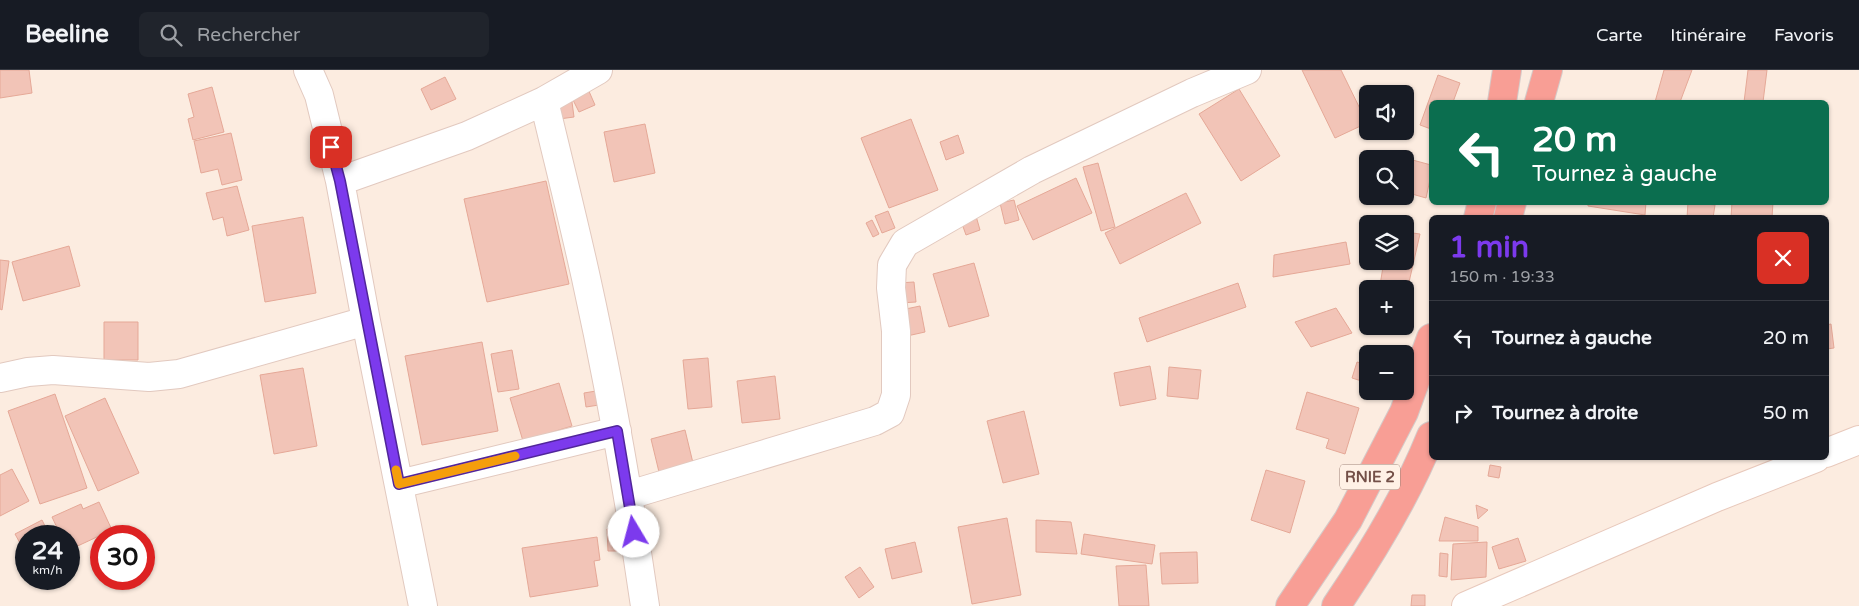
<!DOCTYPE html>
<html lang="fr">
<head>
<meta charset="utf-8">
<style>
  :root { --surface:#171b24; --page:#20242c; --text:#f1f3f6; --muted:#9ea1a6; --line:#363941; --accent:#7c3aed }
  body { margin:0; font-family:"Varela Round",sans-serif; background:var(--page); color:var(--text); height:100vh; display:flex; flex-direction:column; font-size:19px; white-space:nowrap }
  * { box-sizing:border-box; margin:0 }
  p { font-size:16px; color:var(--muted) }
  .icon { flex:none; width:28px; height:28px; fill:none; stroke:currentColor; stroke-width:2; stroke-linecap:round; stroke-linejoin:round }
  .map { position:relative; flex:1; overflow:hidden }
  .side { position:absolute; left:1429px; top:145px; width:400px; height:245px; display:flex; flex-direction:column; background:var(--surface); border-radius:8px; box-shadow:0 1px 4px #0004 }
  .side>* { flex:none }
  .banner { position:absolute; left:1429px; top:30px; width:400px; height:105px; border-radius:8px; box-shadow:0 1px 4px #0004; background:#0b6e4f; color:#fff; overflow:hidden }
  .controls { position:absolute; left:1359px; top:15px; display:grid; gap:10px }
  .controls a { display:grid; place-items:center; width:55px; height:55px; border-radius:8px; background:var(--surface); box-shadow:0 1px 4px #0004; font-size:25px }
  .speed { position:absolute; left:15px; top:455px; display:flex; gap:10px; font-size:25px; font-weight:700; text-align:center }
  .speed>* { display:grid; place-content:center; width:65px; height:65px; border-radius:50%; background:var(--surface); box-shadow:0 1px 4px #0004; line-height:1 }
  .speed small { font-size:12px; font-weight:400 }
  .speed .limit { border:8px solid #d22; background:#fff; color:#111 }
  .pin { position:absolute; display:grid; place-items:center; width:42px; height:42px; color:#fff; margin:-21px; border-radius:10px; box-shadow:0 2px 8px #0006 }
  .me { position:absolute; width:55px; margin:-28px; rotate:352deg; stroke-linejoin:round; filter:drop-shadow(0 0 4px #0008) }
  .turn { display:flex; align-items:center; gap:18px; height:105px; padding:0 20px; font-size:22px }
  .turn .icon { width:65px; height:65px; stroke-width:2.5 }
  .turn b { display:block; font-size:35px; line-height:42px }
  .round { display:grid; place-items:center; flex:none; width:52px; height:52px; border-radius:8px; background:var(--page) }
  .headline { display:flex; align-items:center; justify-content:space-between; height:85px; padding:0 20px }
  h1 { font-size:30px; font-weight:700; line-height:38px; color:var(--accent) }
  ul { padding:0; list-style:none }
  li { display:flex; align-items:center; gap:15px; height:75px; padding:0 20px; border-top:1px solid var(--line) }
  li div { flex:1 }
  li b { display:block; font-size:19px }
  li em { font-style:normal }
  header { display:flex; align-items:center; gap:30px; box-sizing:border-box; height:70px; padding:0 25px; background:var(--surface); border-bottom:1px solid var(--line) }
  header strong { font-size:24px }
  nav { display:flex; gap:28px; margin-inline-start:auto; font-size:18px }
  .search { width:350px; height:45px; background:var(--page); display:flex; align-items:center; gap:12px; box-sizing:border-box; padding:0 18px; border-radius:8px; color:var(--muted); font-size:19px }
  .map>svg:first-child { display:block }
  .building { fill:#f2c4b7; stroke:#e5a897 }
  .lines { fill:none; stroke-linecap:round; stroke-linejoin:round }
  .street-casing { stroke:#e2c9bf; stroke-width:30 }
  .secondary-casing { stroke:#e8c9bc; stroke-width:30 }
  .highway-casing { stroke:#d5cac8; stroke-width:30 }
  .street { stroke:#fff; stroke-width:28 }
  .secondary { stroke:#fff; stroke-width:28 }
  .highway { stroke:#f89e95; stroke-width:28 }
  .route-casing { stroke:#51269a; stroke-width:12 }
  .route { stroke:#7c3aed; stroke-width:9 }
  .slow { stroke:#f59e0b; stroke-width:9 }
  .labels { text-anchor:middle; stroke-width:5; stroke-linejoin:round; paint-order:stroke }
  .shield { fill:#fff1e6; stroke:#9d8077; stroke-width:1 }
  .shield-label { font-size:15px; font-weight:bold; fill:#734f47 }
</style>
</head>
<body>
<header>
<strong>Beeline</strong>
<div class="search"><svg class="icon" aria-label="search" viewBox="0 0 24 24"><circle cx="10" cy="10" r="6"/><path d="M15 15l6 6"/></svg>Rechercher</div>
<nav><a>Carte</a><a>Itinéraire</a><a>Favoris</a></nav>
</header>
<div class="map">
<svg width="1859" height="536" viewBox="0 0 1859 536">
  <rect width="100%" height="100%" fill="#fcece0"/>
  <path class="building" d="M0,0h29l3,23 -32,5z
    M1302,0h39l26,53 -32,15z
    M1664,0h28l-12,32h-25z
    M1748,0h19l-4,32h-19z
    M1438,5l22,8 -7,19h-22v27l-11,-4z
    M445,7l11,22 -25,11 -10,-21z
    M212,17l12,45 -31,8 -5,-21 6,-2 -6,-23z
    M588,19l7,16 -16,7 -8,-16z
    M1239,19l41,67 -39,25 -42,-67z
    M572,32l2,15 -15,2 -3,-15z
    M911,49l27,71 -49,18 -28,-70z
    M645,54l10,49 -41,9 -10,-50z
    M231,63l11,47 -20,5 -4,-16 -17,4 -7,-32z
    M958,65l6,18 -18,7 -6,-18z
    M1409,89l22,6v10l-5,23 -21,-6v-17z
    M1098,93l17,64 -14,4 -18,-64z
    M1076,108l16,35 -59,27 -16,-34z
    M546,111l23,103 -82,18 -23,-103z
    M237,116l12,44 -22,6 -4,-19 -10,3 -7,-27z
    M1186,123l15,30 -81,41 -15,-31z
    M1014,130l5,20 -14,4 -5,-21z
    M1588,132h58l-1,13 -57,-9z
    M1688,132l27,3 -2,13h-26z
    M1732,132h41l-1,16h-41z
    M888,141l7,17 -13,5 -7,-17z
    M976,146l4,14 -14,5 -5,-14z
    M303,147l13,76 -51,9 -13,-76z
    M872,150l7,14 -6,3 -7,-14z
    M1405,162l15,2 -13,57h-2v-2h-9l-16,-4 4,-24h21z
    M1346,172l4,22 -77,13 1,-22z
    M69,176l11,40 -57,15 -11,-39z
    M0,190l9,1 -7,49 -2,-1z
    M974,193l15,53 -40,11 -16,-53z
    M914,212l2,20 -16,1 -2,-20z
    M1238,213l8,24 -99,35 -8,-24z
    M920,236l5,26 -18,4 -6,-26z
    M1336,238l16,25 -41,14 -16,-25z
    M104,252h34v38h-34z
    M1831,254l3,24 -8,1v-24z
    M482,272l16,89 -76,14 -17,-89z
    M512,280l7,39 -21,3 -7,-38z
    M708,288l4,49 -24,2 -5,-49z
    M1357,292l11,3v18l-16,-5z
    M1150,296l6,33 -36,7 -6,-33z
    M1169,297l32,3 -3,29 -31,-3z
    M303,298l14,78 -43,8 -14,-79z
    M775,306l5,43 -38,4 -5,-42z
    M559,313l13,43 -49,15 -13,-43z
    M596,321l3,14 -13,2 -2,-14z
    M1307,322l52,16 -14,46 -19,-6 3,-9 -33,-10z
    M55,324l32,94 -47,16 -32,-93z
    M105,328l34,75 -41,18 -33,-75z
    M1024,341l15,63 -36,9 -16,-62z
    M685,360l8,33 -34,9 -8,-33z
    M1490,395l11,2 -2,11 -11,-2z
    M12,399l17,32 -29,15v-41z
    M1266,400l39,11 -15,52 -39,-13z
    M99,432l13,28 -43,20v-14h-8l-9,-19 29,-13 2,5z
    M1476,435l12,5 -10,9z
    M1445,447l33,10v14h-39z
    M1007,448l14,77 -49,9 -14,-77z
    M42,450l8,16h-24v18l-11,-20z
    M1036,450l35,2 6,32 -41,-2z
    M627,458l1,23h-20l-1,-22z
    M1084,464l71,11 -3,19 -71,-10z
    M597,467l3,23 -6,1 4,25 -68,11 -8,-49z
    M1518,468l8,23 -27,8 -7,-22z
    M915,472l7,30 -30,7 -7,-30z
    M1487,472l-1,35 -35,3 2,-36z
    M1197,482l1,31 -36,1 -2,-31z
    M1440,483l8,1 -1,23 -8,-1z
    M1146,495l3,41h-30l-3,-40z
    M860,497l14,20 -15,11 -14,-21z
    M1412,525h13v11h-14z"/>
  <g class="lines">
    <g class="street-casing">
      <path id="street" d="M308,0l11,25 21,86 26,140 57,285
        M544,31c14,59 29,118 42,177 24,109 43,218 59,328
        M340,111l127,-45 77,-35 54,-31
        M0,308l28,-6 25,-2 96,7 30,-3 187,-53
        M399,414l218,-53
        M629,425l246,-74 15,-8 6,-18v-64l-5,-43 1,-23 13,-22 127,-73 160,-77 55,-23"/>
    </g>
    <g class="secondary-casing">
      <path id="secondary" d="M1826,383l33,-13
        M1466,536l251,-109 99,-39"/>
    </g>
    <g class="highway-casing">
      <path id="highway" d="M1502,32l5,-32
        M1539,32l9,-32
        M1478,148l4,-16
        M1508,148l4,-16
        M1290,536l58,-86 56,-108 27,-74
        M1336,536c36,-53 71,-110 95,-170"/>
    </g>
    <use href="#street" class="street"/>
    <use href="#secondary" class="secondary"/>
    <use href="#highway" class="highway"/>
  </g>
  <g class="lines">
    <g class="route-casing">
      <path id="route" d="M331,77l9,34 59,303 218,-53 17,101"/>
    </g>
    <use href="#route" class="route"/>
    <path class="slow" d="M396,400l3,14 116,-28"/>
  </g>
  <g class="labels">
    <rect class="shield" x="1340" y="394.5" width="60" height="25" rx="4"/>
    <g class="shield-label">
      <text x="1370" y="412">RNIE 2</text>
    </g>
  </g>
</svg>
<div class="controls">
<a><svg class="icon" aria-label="sound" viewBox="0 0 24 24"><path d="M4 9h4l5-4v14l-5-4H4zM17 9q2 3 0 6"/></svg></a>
<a><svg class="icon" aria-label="search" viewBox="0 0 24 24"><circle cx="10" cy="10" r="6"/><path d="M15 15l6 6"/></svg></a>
<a><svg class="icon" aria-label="layers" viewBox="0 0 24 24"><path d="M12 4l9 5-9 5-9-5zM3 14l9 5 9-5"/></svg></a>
<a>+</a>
<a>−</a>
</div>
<div class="speed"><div>24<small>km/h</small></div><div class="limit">30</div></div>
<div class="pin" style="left:331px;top:77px;background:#d93025"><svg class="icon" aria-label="arrive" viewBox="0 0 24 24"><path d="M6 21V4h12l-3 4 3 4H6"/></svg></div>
<svg class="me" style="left:634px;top:462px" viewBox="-20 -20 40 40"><circle r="19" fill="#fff"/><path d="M0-13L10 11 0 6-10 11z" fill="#7c3aed"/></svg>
<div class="banner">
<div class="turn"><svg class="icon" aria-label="left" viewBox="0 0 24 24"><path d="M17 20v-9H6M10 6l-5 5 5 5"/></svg><div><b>20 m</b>Tournez à gauche</div></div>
</div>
<section class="side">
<div class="headline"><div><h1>1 min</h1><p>150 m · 19:33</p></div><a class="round" style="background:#d93025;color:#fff"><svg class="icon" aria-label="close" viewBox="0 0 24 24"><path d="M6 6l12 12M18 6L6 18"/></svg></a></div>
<ul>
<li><svg class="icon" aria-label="left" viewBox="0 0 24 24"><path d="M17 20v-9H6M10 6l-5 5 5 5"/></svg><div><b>Tournez à gauche</b></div><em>20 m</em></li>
<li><svg class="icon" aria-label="right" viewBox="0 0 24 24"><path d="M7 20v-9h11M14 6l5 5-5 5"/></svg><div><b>Tournez à droite</b></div><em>50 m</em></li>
</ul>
</section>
</div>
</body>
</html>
